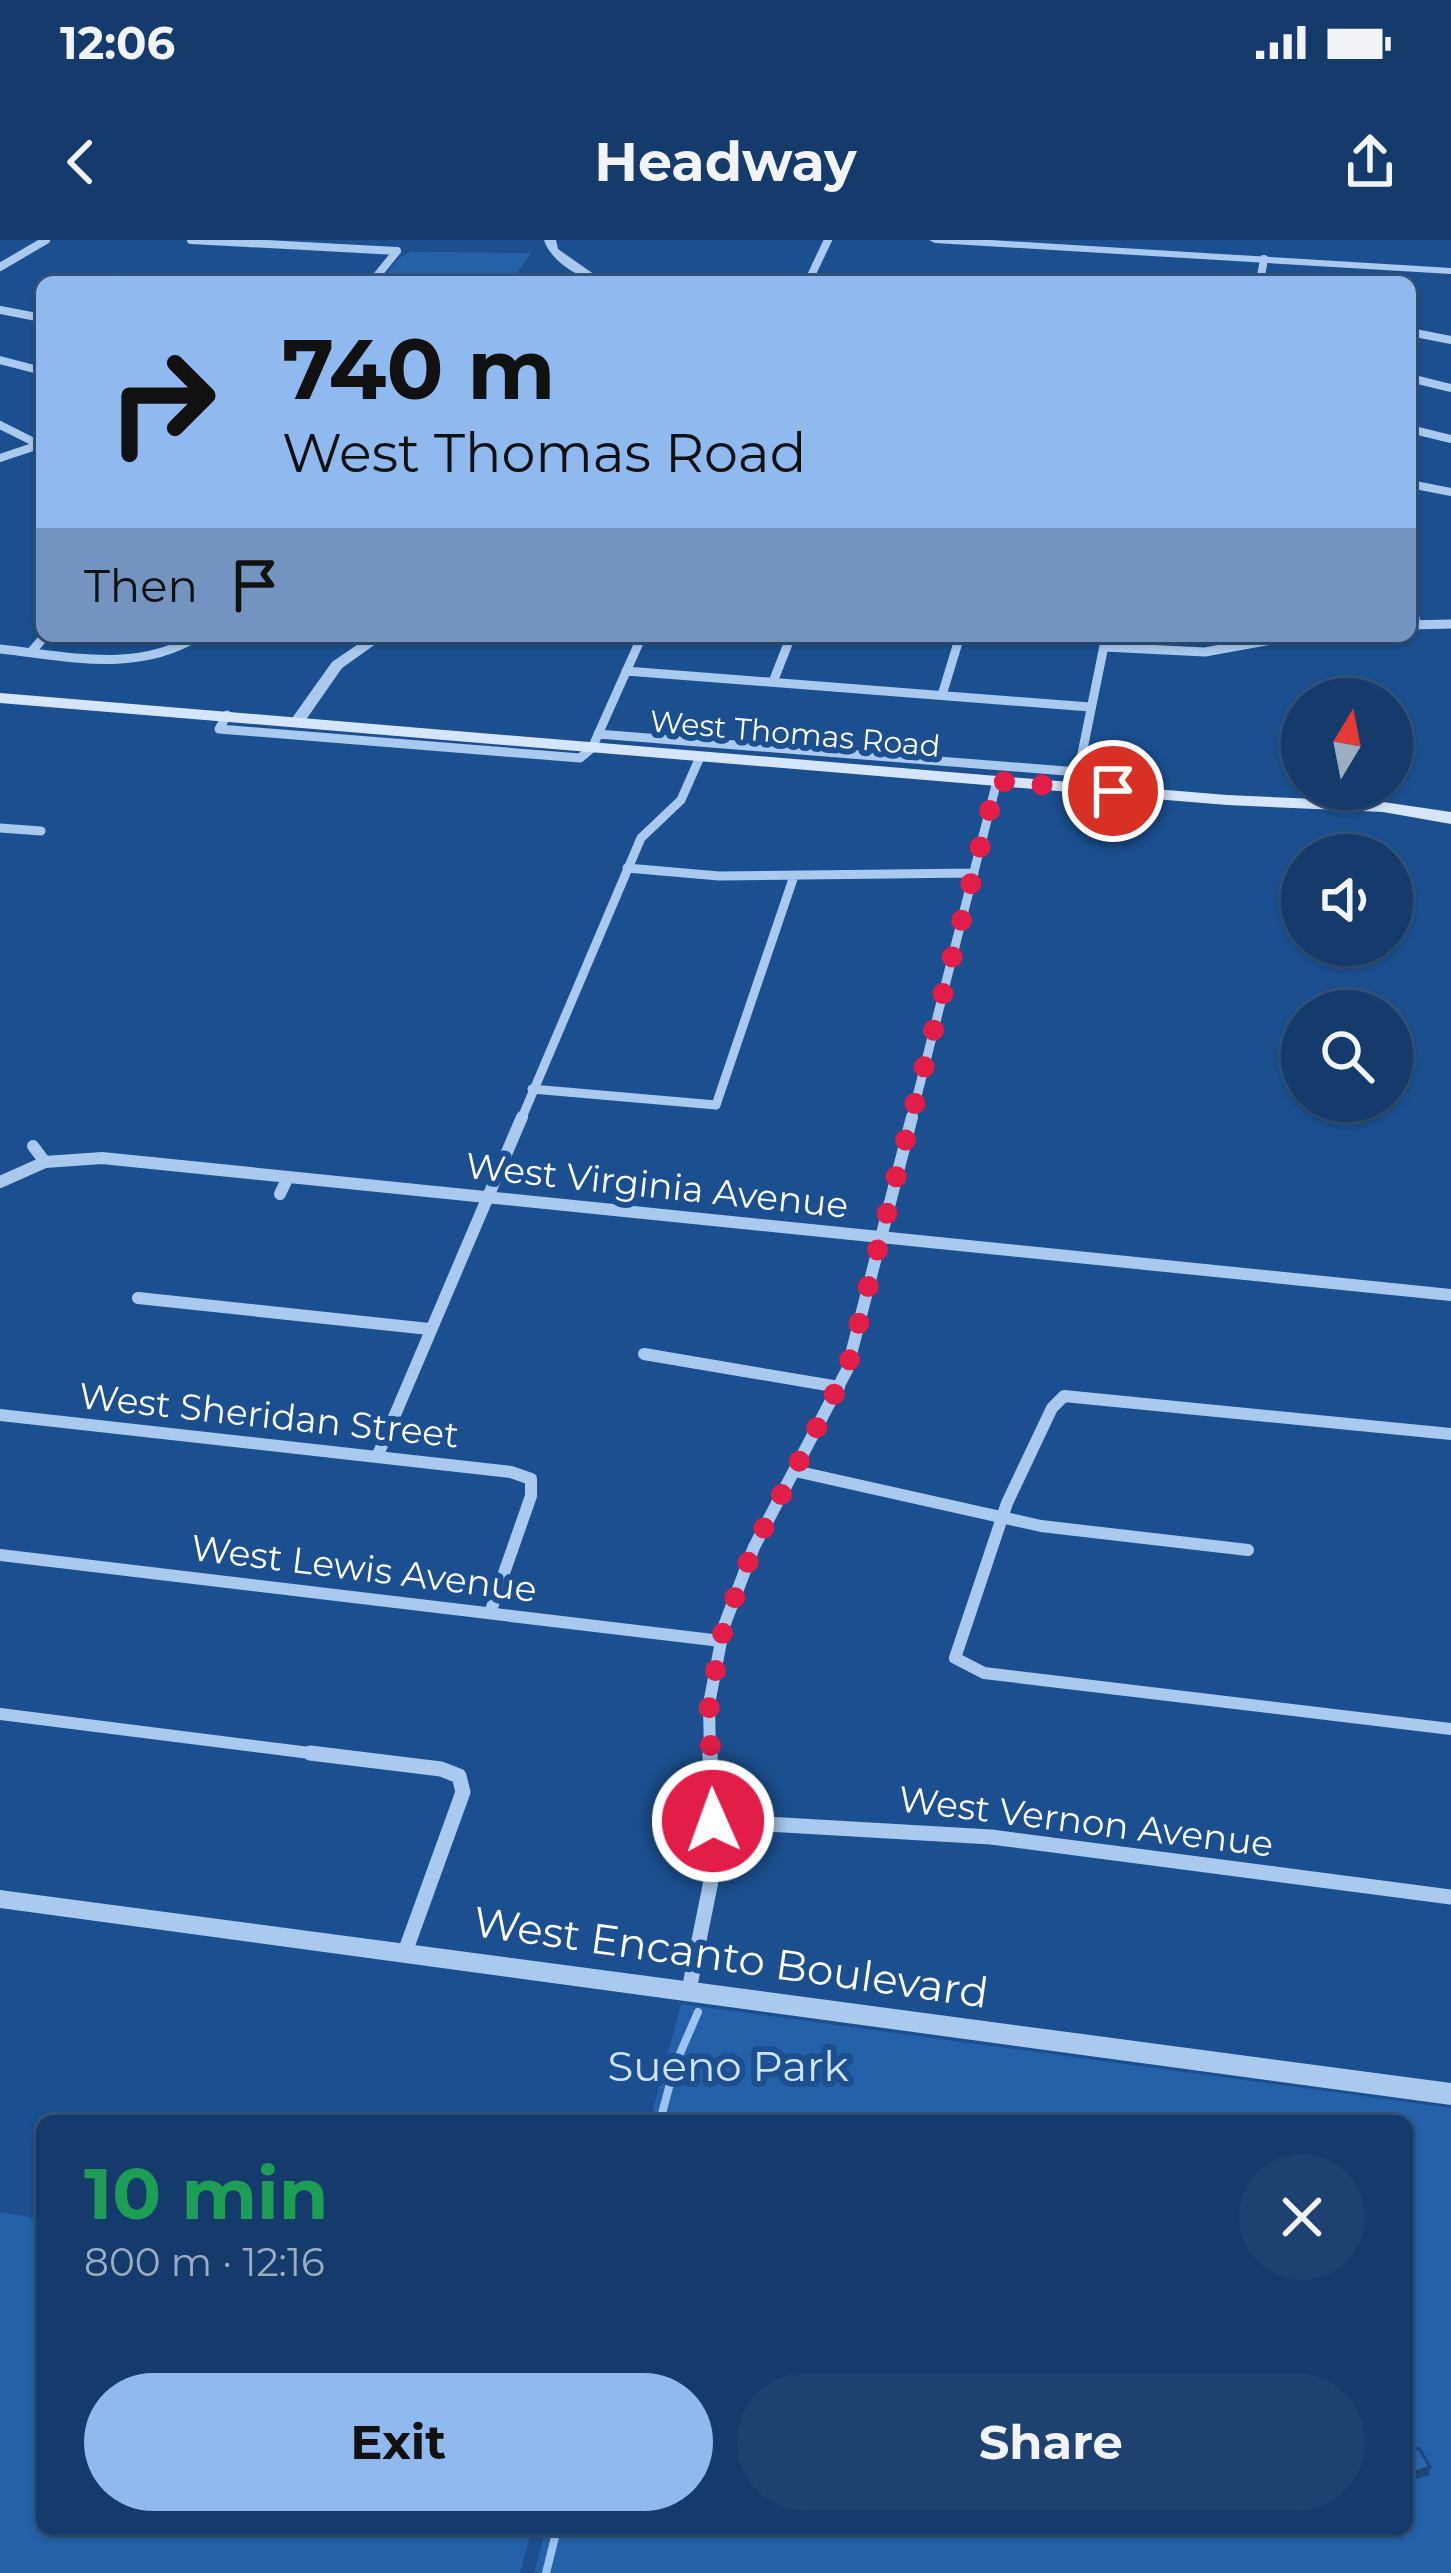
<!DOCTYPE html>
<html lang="en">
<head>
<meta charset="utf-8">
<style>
  :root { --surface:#143b6b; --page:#1d4271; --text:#f1f3f6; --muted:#9dadc1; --line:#33557e; --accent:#90b9f0 }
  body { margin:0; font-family:Montserrat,sans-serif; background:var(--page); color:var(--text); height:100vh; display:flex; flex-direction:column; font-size:45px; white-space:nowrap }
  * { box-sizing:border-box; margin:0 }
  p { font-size:39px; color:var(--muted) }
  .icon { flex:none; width:66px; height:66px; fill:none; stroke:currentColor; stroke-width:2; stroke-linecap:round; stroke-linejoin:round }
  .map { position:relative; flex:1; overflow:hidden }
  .panel { position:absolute; left:36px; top:1875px; width:1377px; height:420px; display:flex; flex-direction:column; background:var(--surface); border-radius:18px; box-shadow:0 3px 9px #0004,0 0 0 3px var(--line) }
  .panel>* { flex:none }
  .guide { position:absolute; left:36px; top:36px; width:1380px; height:366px; border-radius:18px; box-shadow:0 3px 9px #0004,0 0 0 3px var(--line); background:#90b9f0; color:#111; overflow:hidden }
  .needle { width:78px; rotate:10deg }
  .fabs { position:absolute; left:1281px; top:438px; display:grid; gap:24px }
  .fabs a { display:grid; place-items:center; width:132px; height:132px; border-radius:50%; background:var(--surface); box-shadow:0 3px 9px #0004,0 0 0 3px var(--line); font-size:60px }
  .pin { position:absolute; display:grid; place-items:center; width:102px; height:102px; color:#fff; margin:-51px; border:6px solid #fff; border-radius:50%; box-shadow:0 3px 12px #0007 }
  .me { position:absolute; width:132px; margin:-66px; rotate:358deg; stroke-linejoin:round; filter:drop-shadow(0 0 9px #0008) }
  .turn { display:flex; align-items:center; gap:42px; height:252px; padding:0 48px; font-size:54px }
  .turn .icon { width:156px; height:156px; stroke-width:2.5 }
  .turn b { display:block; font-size:84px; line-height:102px }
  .then { display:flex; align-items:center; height:114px; padding:0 48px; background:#0003; gap:24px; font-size:45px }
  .round { display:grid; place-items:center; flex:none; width:126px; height:126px; border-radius:63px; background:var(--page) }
  .summary { display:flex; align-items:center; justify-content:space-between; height:204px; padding:0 48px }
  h1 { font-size:72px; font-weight:700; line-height:90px; color:#1e9e55 }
  .button { display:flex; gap:24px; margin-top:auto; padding:24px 48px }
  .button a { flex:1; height:138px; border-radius:72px; background:var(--accent); color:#111; font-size:48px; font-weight:700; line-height:138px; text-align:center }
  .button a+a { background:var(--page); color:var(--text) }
  .status { display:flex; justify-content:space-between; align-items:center; height:84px; padding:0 60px; background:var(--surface); direction:ltr }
  .status svg { height:33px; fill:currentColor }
  header { display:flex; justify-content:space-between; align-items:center; height:156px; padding:0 48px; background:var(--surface); font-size:54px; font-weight:700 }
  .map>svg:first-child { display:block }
  .green { fill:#2461a8 }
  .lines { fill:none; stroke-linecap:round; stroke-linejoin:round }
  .stream { stroke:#9cc4f0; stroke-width:8 }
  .minor-far3 { stroke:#a9c9ee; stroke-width:8 }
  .minor-far2 { stroke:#a9c9ee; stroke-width:9 }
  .minor-far1 { stroke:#a9c9ee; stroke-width:12 }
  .minor { stroke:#a9c9ee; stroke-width:15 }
  .tertiary { fill:#a9c9ee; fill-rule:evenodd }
  .secondary { fill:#d6e6fa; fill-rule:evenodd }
  .shaded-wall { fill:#1d4779 }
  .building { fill:#2a66ad; stroke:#1d4779; stroke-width:3 }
  .route { stroke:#e11d48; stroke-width:21; stroke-dasharray:0 37.8 }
  .labels { text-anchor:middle; stroke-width:12; stroke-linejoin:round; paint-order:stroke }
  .far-street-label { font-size:30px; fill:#fff; stroke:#1b4f8f }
  .street-label { font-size:36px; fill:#fff; stroke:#1b4f8f }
  .near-street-label { font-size:42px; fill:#fff; stroke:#1b4f8f }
  .near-park-label { font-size:42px; fill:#cfe3fa; stroke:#1b4f8f }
</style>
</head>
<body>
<div class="status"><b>12:06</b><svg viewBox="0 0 49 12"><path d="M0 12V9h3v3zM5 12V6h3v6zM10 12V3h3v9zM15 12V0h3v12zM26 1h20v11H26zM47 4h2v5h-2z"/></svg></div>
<header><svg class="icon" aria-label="back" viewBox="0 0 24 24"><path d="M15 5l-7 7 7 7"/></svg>Headway<svg class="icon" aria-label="share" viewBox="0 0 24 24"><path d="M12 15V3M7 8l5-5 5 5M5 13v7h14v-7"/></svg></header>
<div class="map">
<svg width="1451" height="2333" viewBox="0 0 1451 2333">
  <rect width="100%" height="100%" fill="#1b4f8f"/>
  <path class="green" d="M410,12l121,1 -20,29h-131l19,-24z
    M681,1764l770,104v465h-917l12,-44h861v-408h-757z
    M0,1972l42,7v310h490l-12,44h-520z"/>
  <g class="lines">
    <path class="stream" d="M660,1881l15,-56 23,-53
      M546,2333l11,-44"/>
    <path class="minor-far3" d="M191,0l206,11
      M0,27l46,-27
      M103,42l10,-5
      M372,42l25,-31
      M808,42l20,-42
      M1260,42l4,-23
      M0,70l42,8
      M1410,92l41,8
      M0,120l42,11
      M1410,138l41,10
      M0,185l40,20
      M1410,189l41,10
      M0,218l42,-14
      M1410,244l41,8
      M1410,353l7,32
      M1410,385l41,-1"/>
    <path class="minor-far2" d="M1410,385l41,-1
      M1104,407l101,5 89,-16
      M0,409c67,7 137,25 198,-13
      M32,411l13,-15
      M626,431l464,36
      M773,442l18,-46
      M942,455l18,-59
      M227,475l-8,14 361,29 12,-10 50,-112
      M598,494l480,38
      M1075,548l31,-152
      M0,588l41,3
      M627,628l92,8 255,-3
      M532,849l184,16 78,-229
      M521,880l120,-282 40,-38 19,-43
      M911,880l86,-339"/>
    <path class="minor-far1" d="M33,906l12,16
      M0,942l45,-20 57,-4 1349,137
      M280,954l8,-17
      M138,1058l291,31
      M644,1114l195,33
      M0,1175l511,57 20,7v17l-41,117
      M1451,1194l-387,-38 -12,12 -45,95 -52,155 29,15 467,56
      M377,1217l145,-340
      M795,1231l246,55 207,24
      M0,1315l721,86
      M0,1474l334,42
      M710,1516l-1,-52 15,-78 30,-79 93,-177 65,-253"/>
    <path class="minor" d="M310,1513l131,16 18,7 4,16 -58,160
      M713,1581l278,16 460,60
      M689,1750l23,-114 -2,-123"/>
    <path class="tertiary" d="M544,0h12l2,9 47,33c-22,0 -55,-21 -61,-42z
      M929,0h62l460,28v6l-516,-31z
      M370,396h17l-45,32 -39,56h-10l-3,-3 42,-59z
      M0,1650l1451,193v22l-1451,-197z"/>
    <path class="secondary" d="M0,453l1227,102 156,7 68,10v12l-68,-12 -156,-7 -1227,-102z"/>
  </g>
  <path class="shaded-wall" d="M1430,2227l-1,8 -21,7 1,-8z"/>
  <path class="building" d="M1419,2208l11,19 -21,7 -2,-3v-19z"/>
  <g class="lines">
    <path class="route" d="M713,1581l-4,-117 15,-78 30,-79 93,-177 150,-589 116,10"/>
  </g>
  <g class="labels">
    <g class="far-street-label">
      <text transform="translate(795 494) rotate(5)" y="10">West Thomas Road</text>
    </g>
    <g class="street-label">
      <text transform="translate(657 945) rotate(6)" y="13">West Virginia Avenue</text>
      <text transform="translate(269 1175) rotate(6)" y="13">West Sheridan Street</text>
      <text transform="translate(364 1328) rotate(7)" y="13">West Lewis Avenue</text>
      <text transform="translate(1086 1581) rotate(7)" y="13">West Vernon Avenue</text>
    </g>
    <g class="near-street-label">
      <text transform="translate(731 1717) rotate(8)" y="15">West Encanto Boulevard</text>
    </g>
    <g class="near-park-label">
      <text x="728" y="1841">Sueno Park</text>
    </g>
  </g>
</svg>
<div class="fabs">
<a><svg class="needle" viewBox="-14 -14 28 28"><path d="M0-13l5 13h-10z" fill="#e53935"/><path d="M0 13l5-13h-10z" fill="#9dadc1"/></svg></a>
<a><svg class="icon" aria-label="sound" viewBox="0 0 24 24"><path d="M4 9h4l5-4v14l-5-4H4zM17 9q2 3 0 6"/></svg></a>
<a><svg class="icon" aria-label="search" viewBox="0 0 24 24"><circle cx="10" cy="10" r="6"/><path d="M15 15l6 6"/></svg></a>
</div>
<div class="pin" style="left:1113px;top:551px;background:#d93025"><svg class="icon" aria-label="arrive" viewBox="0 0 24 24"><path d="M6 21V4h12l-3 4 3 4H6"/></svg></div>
<svg class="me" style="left:713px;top:1581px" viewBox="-20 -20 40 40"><circle r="17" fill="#e11d48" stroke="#fff" stroke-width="3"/><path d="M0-11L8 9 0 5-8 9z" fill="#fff"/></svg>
<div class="guide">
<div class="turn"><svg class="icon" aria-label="right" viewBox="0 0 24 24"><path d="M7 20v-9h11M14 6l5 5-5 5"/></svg><div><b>740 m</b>West Thomas Road</div></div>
<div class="then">Then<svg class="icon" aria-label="arrive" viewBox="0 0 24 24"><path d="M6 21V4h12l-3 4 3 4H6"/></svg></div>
</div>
<section class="panel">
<div class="summary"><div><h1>10 min</h1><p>800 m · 12:16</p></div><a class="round"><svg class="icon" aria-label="close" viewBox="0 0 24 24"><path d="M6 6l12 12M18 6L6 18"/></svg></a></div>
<div class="button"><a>Exit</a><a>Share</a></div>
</section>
</div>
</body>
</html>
